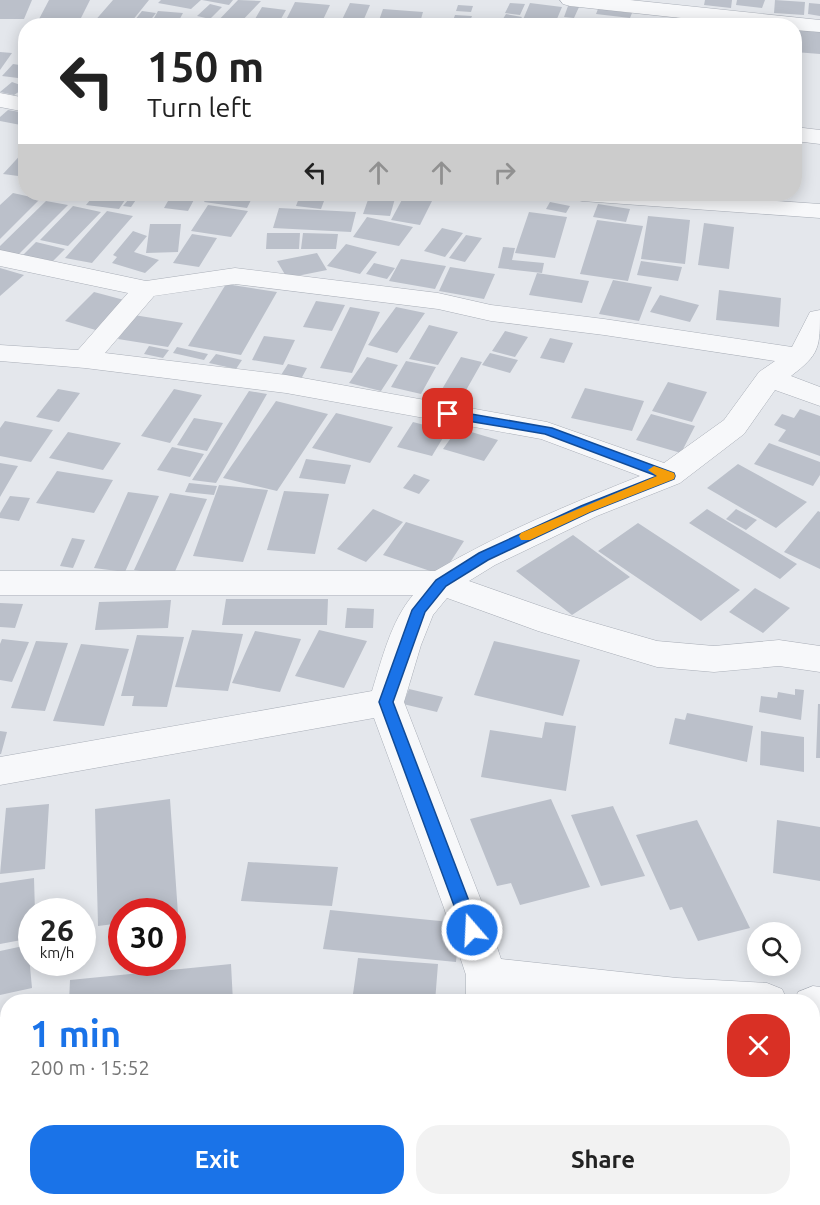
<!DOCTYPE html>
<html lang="en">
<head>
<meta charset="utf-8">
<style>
  :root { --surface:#fff; --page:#f2f2f2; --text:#222; --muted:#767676; --accent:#1a73e8 }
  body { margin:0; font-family:Ubuntu,sans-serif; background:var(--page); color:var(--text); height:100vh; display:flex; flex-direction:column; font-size:22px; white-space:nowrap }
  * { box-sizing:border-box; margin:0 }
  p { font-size:20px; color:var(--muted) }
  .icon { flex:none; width:33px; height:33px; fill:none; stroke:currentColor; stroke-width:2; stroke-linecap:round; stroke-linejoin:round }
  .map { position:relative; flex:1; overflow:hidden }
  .panel { position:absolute; left:0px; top:994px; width:820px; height:212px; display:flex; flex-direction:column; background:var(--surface); border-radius:24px 24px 0 0; box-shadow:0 3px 15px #0003 }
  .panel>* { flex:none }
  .guide { position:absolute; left:18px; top:18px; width:784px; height:183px; border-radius:24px; box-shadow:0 3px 15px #0003; background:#fff; color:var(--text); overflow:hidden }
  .tools { position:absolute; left:747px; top:922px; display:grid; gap:12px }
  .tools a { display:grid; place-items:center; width:54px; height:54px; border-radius:50%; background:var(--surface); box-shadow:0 3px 15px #0003; font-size:30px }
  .speed { position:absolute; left:18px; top:898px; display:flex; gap:12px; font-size:30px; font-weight:700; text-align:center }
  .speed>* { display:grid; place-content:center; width:78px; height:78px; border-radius:50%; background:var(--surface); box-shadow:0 3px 15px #0003; line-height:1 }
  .speed small { font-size:15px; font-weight:400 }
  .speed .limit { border:9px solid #d22; background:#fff; color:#111 }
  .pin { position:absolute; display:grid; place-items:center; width:51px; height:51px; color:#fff; margin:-26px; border-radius:12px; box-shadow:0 3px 9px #0006 }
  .me { position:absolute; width:66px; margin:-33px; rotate:341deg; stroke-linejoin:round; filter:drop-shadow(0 0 4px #0008) }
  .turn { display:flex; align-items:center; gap:21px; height:126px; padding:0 30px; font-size:27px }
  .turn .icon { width:78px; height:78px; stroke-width:2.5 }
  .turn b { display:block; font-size:42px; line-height:51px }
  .lanes { display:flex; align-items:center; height:57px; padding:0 30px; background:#0003; justify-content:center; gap:30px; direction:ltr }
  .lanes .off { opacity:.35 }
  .round { display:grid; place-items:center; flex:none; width:63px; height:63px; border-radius:24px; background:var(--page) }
  .summary { display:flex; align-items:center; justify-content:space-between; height:102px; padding:0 30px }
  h1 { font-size:36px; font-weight:700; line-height:45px; color:var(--accent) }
  .button { display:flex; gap:12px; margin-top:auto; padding:12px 30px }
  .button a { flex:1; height:69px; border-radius:24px; background:var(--accent); color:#fff; font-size:24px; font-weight:700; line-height:69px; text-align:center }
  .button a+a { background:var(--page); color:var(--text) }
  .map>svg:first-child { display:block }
  .building { fill:#bbc0ca }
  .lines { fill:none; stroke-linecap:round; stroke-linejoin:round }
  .street-casing { stroke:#a9aeb7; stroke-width:1 }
  .street { fill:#f7f8fa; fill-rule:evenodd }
  .route { fill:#1a73e8; stroke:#114b97; stroke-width:1.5 }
  .slow { fill:#f59e0b }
</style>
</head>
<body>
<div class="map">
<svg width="820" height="1205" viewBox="0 0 820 1205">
  <rect width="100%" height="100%" fill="#e4e7ec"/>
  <path class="building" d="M0,0h32l-8,19h-24z
    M49,0h41l-11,22 -41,-1z
    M113,0h36l-21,26 -35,-3z
    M161,0h40l-10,9 -33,-6z
    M202,0h31l-4,5z
    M238,0l23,1 -24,25h-24z
    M705,0h27l-1,8 -27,-3z
    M737,0h28l-3,8 -26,-3z
    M775,0l30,2 -1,13 -30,-2z
    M295,2l35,3 -10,21h-37z
    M350,3l20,2 -9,21h-22z
    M510,3l15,1 -5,11 -15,-2z
    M530,3l32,4 -8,19 -32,-4z
    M809,3l11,1v12l-12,-2z
    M210,4l12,3 -12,12 -13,-3z
    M458,5l15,1 -2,6 -15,-1z
    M568,6l11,1 -5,11 -10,-1z
    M262,7l24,3 -9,16h-26z
    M383,9l40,3 -4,14h-42z
    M598,9l34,4 -2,5 -34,-4z
    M142,11l14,2 -10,13 -15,-1z
    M158,11l25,2 -7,13 -26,-1z
    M506,14l16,3 -5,7 -16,-2z
    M455,15l17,1 -4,10h-17z
    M706,20l27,2v4h-27z
    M665,21l28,2v3h-28z
    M795,30l25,2v22l-25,-2z
    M0,52l12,1 -12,17z
    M13,64l13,2v13l-24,-3z
    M12,82l14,5 -12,8 -14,-3z
    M8,110l18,3v13l-26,-5v-4z
    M26,149v28l-23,-3z
    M13,193l27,6 -40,40v-34z
    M57,194h24l-6,7 -21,-3z
    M95,194h34l-10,15 -33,-4z
    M133,194h7l-9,13 -8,-1z
    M172,194h25l-9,17 -24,-3z
    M209,194h9l34,4 -5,10 -43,-6z
    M370,194l26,1 -6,21 -27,-2z
    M404,196l28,5 -12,24 -29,-5z
    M299,198l25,3 -3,8 -25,-3z
    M46,201l22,4 -51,51 -17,-4v-6z
    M550,202l20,4 -4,7 -20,-4z
    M598,204l32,5 -4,13 -33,-5z
    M208,205l40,6 -17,26 -40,-6z
    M73,206l28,6 -33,34 -28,-6z
    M279,208l77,4 -5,20 -78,-4z
    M107,211l26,5 -41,47 -27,-5z
    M529,212l38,5 -12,41 -40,-5z
    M648,216l42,4 -5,44 -44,-5z
    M367,217l46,10 -14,19 -46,-9z
    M597,220l46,6 -15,55 -48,-7z
    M704,223l30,4 -5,42 -31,-4z
    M150,224h31l-3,28 -32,1z
    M442,228l21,5 -18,24 -21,-6z
    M133,231l14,5 -13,16 25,8 -14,13 -33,-10 5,-6 -4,-2z
    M267,233h33l-1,16h-33z
    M303,233l35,1 -2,15h-35z
    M192,234l25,4 -18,29 -26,-4z
    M466,235l16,3 -17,24 -16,-4z
    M36,242l29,7 -12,12 -30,-6z
    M346,244l31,8 -17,22 -33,-8z
    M503,247l12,1 -3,12 32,3 -2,10 -44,-5z
    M317,253l10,17 -40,8 -10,-17z
    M401,259l45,7 -11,23 -46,-8z
    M641,261l41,6 -4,14 -41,-6z
    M374,263l21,5 -8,11 -21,-5z
    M450,267l45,7 -11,25 -45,-8z
    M0,268l24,7 -24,21z
    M537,273l52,8 -7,22 -53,-8z
    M613,280l39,7 -13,34 -40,-7z
    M226,284l51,8 -36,63 -53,-9z
    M719,290l62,8 -2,29 -63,-7z
    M94,292l34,9 -29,30 -34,-10z
    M660,295l39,10 -9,17 -40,-10z
    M316,301l29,4 -13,26 -29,-4z
    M350,307l30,5 -28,61 -32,-5z
    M396,307l29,6 -28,40 -29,-8z
    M134,315l49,8 -15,24 -50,-8z
    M429,325l29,7 -20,33 -29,-6z
    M505,331l23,6 -13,20 -23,-6z
    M264,336l31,4 -12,25 -31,-5z
    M550,338l23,5 -9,20 -24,-5z
    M149,346l20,4 -6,8 -19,-4z
    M177,347l31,7 -4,6 -31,-7z
    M490,353l28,7 -8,13 -28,-8z
    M216,354l26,6 -6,9 -27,-6z
    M367,357l31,8 -17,26 -32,-8z
    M461,357l21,5 -22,39 -22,-5z
    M406,361l30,6 -15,27 -30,-7z
    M288,364l19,4 -6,11 -20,-4z
    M668,382l39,10 -15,30 -40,-11z
    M585,388l59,13 -12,30 -61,-13z
    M58,389l22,4 -21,29 -23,-5z
    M174,389l28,6 -32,48 -29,-7z
    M249,391l18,3 -51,89 -24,-3z
    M276,401l52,13 -51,77 -54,-13z
    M800,409l20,7v40l-42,-15 8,-11 -12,-5 8,-11 12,4z
    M336,413l57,14 -23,36 -58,-15z
    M651,414l44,12 -14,27 -45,-13z
    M194,418l29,5 -16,28 -30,-6z
    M5,421l48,9 -22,32 -31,-6v-28z
    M413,422l34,9 -15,25 -35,-9z
    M458,428l40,12 -14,21 -41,-12z
    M68,432l53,11 -18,27 -54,-12z
    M769,443l51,19v13l-7,11 -59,-22z
    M172,447l32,7 -14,23 -33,-7z
    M306,459l45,6 -6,19 -46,-6z
    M0,463l18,3 -18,31z
    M738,464l69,38 -31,26 -69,-40z
    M57,471l56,9 -19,33 -58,-10z
    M414,474l16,6 -11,14 -16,-6z
    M189,483l28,3 -3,9 -29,-3z
    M219,485l49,5 -25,72 -50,-6z
    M284,491l45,3 -14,60 -48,-4z
    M128,492l31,4 -34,76 -31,-4z
    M170,493l37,6 -34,77 -39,-6z
    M10,496l20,2 -11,23 -19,-3v-5z
    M373,509l30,13 -37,40 -29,-13z
    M707,509l90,55 -17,15 -91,-56z
    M736,509l21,11 -11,10 -20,-11z
    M818,511l2,1v57l-36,-17z
    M406,522l58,19 -22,34 -59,-20z
    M638,523l102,67 -39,31 -103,-70z
    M573,535l57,42 -58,38 -56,-44z
    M72,538l13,2 -12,28 -13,-2z
    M755,588l35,20 -27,25 -34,-21z
    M226,599h102l-1,26h-105z
    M171,600l-3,28 -73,2 4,-28z
    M0,603l23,1 -8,24 -15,-1z
    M347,608l27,1 -1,19h-28z
    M192,630l51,4 -15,57 -53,-4z
    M319,630l48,11 -23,47 -49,-12z
    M255,631l46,8 -21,53 -48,-9z
    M137,635l47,2 -17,70 -35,-1 2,-10h-13z
    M2,639l27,3 -17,40 -12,-2v-36z
    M36,641l32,2 -23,68 -34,-3z
    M494,641l86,19 -17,56 -89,-21z
    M81,644l48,5 -25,77 -51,-5z
    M409,689l34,8 -6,15 -34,-8z
    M795,689l9,1 -3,30 -42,-8 2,-16 16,2 1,-6 17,3z
    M818,704h2v54h-4z
    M687,713l66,13 -6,36 -78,-18 6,-26 10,2z
    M545,722l31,4 -10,65 -85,-14 9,-47 52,8z
    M0,731l7,1 -6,22h-1z
    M761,731l43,6v35l-44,-7z
    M170,799l8,115 -6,1v-3h-50v11l-24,3 -3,-117z
    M551,799l39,88 -70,18 -9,-22 -14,3 -27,-67z
    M49,804l-4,65 -45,5 6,-66z
    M613,806l32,70 -44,10 -30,-71z
    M697,820l53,108 -52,13 -16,-34 -12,3 -34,-75z
    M777,820l43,7v54l-47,-8z
    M248,862l90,5 -6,39 -91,-5z
    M34,878l1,34h-3v26l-32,6v-61z
    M330,910l130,13 -4,39 -133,-13z
    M28,945l4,43 -32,7v-44z
    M358,958l80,6 -3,38 -83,-1z
    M231,964l2,38h-164l1,-22z
    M8,1059v34l-8,1v-34z
    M813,1082h7v123h-66l-1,-7h60z
    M72,1198h61l1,6 -60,1z
    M273,1198h73v7h-73z
    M355,1198h92l1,7h-93z
    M654,1198h92v7h-91z"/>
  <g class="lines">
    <g class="street-casing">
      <path id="street" d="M560,0h70l190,20v12l-25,-2v-4h-40l-185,-20 -7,-2z
        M0,93l26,5v14l-26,-5z
        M795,127l25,3v14l-25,-3z
        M570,194h109l141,10v14l-238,-17 -9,-2z
        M0,250l146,31 89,-13 203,25 53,12 113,14 188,28 18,-35 10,-2c0,38 0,44 -29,66l29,11v19l-45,-16 -31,44 -64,49 -83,33 -102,49 -26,16 91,32 97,28 57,5 65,-6 41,6v26l-41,-6 -65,6 -57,-5 -119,-36 -91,-33 -14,17 -12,30 -17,57 80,206 17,51 176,19 90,5 15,6 6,13h-222l-59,-7 1,7h-42v-27l-22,-67 -70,-190 -374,67v-28l372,-66c10,-32 19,-70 41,-96h-413v-24h435c65,-38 135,-67 205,-95l-99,-37 -255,-46 -201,-25 -85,-7v-16l78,5 50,-57 -128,-27zM235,284l203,25 53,12 113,14 171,26 -16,11 -35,48 -60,43 -117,-41 -261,-47 -181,-22 49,-57z
        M813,986l7,1v38l-7,-1v-22h-19l4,-10z
        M472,1198h46l1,7h-46z"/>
    </g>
    <use href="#street" class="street"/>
  </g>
  <path class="route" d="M448,410l104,18 122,45 1,3 -1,3 -84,33 -102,48 -42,26 -21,26 -32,90 87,228 -3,5 -5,2 -6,-2 -3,-5 -84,-228 33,-92 24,-30 43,-27 102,-47 76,-30 -112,-42 -101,-17v-5z"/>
  <path class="slow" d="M654,466l20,7 1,3 -1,3 -84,33 -60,28h-9l-2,-4 2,-3 136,-57 -9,-6z"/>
</svg>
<div class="tools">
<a><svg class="icon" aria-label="search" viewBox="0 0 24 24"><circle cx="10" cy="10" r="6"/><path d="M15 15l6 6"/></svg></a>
</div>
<div class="speed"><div>26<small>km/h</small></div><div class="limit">30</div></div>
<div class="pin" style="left:448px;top:414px;background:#d93025"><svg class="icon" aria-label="arrive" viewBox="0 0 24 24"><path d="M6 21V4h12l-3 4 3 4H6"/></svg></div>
<svg class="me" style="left:472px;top:930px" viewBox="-20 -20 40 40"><circle r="17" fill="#1a73e8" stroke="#fff" stroke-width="3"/><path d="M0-11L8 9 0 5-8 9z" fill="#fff"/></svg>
<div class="guide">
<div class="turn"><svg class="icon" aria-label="left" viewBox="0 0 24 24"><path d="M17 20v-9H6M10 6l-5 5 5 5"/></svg><div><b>150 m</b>Turn left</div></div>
<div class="lanes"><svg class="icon" aria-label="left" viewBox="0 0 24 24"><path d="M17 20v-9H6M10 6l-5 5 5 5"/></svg><svg class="icon off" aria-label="ahead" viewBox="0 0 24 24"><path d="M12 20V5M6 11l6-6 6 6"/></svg><svg class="icon off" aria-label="ahead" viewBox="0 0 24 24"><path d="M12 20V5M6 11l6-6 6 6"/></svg><svg class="icon off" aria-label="right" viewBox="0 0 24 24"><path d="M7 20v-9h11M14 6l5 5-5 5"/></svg></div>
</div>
<section class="panel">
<div class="summary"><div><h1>1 min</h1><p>200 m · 15:52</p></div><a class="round" style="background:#d93025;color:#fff"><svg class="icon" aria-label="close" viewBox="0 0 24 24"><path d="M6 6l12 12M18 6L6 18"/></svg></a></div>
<div class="button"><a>Exit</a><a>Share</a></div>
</section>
</div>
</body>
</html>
